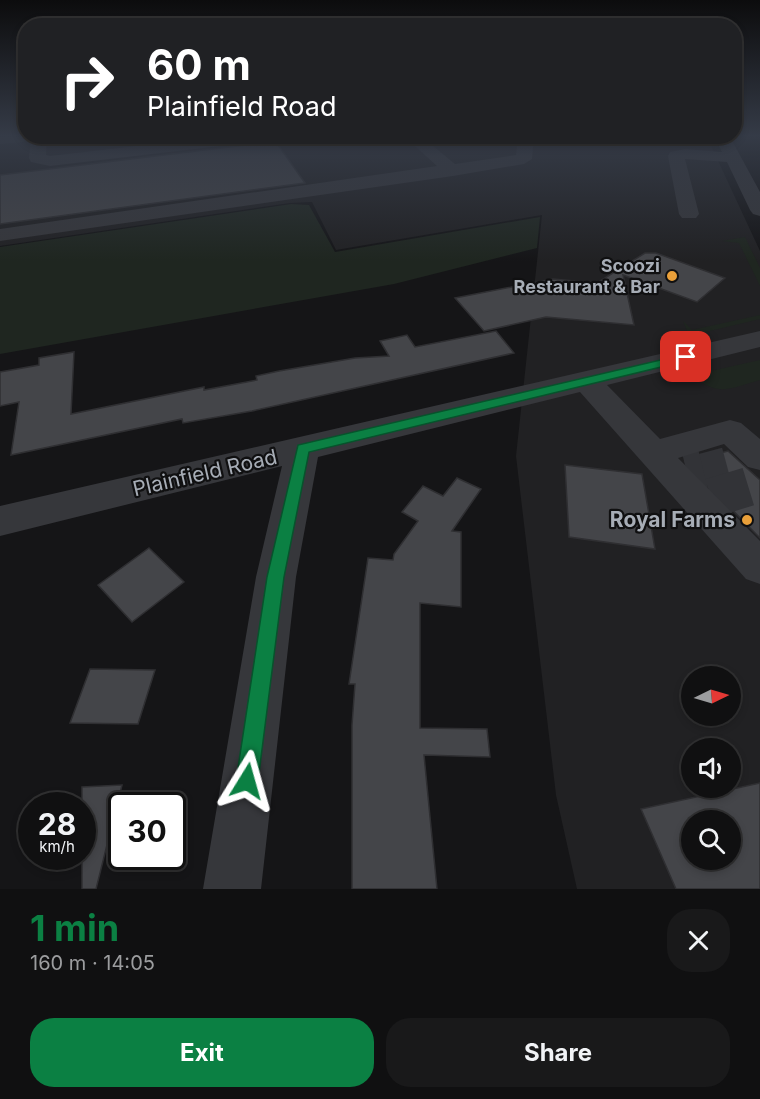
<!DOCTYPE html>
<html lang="en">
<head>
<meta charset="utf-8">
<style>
  :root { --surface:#101011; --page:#19191a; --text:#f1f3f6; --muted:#9c9d9f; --line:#303031; --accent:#0b8043 }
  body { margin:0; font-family:Inter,sans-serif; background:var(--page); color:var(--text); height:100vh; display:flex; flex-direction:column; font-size:22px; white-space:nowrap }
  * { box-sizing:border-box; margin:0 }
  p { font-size:20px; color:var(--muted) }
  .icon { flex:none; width:33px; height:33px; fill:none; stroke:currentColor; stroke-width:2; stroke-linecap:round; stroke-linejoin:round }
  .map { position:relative; height:889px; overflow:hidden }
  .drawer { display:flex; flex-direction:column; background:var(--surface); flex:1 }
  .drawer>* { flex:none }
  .guide { position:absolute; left:18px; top:18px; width:724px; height:126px; border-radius:24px; box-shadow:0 3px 9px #0003,0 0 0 2px var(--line); background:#202124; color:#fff; overflow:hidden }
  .needle { width:39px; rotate:85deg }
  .tools { position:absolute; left:681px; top:666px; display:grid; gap:12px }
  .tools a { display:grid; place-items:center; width:60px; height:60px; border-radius:50%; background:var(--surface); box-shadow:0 3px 9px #0003,0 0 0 2px var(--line); font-size:30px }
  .speed { position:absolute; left:18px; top:792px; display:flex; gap:12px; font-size:30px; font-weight:700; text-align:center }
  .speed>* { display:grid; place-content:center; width:78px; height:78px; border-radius:50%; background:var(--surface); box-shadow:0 3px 9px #0003,0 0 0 2px var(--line); line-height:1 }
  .speed small { font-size:15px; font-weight:400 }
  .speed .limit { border:3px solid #111; border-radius:9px; background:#fff; color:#111 }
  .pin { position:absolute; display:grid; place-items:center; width:51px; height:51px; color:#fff; margin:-26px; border-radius:12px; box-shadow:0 3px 9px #0006 }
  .me { position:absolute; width:66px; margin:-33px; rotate:8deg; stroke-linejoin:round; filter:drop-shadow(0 0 4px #0008) }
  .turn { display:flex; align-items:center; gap:21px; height:126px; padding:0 30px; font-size:27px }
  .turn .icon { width:78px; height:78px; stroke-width:2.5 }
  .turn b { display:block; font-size:42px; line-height:51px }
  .round { display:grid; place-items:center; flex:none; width:63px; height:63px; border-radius:24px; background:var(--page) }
  .headline { display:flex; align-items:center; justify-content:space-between; height:102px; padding:0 30px }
  h1 { font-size:36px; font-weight:700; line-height:45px; color:var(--accent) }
  .action { display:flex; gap:12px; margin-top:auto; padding:12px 30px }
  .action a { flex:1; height:69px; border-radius:24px; background:var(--accent); color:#fff; font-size:24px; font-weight:700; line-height:69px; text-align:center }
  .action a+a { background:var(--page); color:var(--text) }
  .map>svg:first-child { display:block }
  .built { fill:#212123; fill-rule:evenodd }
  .green { fill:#1f2620 }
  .building { fill:#444549; stroke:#2f2f32; stroke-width:1.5; fill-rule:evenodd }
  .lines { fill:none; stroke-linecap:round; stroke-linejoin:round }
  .minor-tunnel-far1 { stroke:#323337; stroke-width:30; stroke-dasharray:30 15; stroke-linecap:butt }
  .minor-tunnel { stroke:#323337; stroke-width:39; stroke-dasharray:39 20; stroke-linecap:butt }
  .minor { fill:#36373b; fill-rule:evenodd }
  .route { fill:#0b8043; stroke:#07532c; stroke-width:1.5 }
  .poi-dot { fill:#eaa03a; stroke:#101011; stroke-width:2 }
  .labels { text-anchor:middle; stroke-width:4.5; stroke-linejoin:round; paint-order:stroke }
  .far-poi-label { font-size:18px; font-weight:bold; fill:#a7adb6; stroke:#101011; text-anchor:end }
  .street-label { font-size:21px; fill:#a7adb6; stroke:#101011 }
  .poi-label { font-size:21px; font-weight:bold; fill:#a7adb6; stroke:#101011; text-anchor:end }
</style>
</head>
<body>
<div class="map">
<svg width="760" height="889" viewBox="0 0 760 889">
  <rect width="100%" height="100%" fill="#151517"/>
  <path class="built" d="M0,137h707l53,114v638h-183l-21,-94 -40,-339 26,-241 -206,35 -24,-48 -22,1 -290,43zM692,676h38v40h-38zM692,748h38v40h-38zM692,820h38v40h-38z"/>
  <path class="green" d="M291,204l18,1 26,47 205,-35 -3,31 -143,36 -394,70v-107z
    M745,237l15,31v18l-21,-43 -17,-2z
    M760,315v4l-71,17 -6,-15 9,9z
    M760,360v20c-29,8 -43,18 -67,-5z"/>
  <path class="building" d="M266,140l2,3 8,-1 29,41 -305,41v-49l254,-31z
    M645,253h11l69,25 -28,24 -74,-27 11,50 -88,-8 -62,14 -29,-33 98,-19 44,4z
    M496,331l18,22 -262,58 -69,12 -1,-4 -171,36 8,-53 -19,4v-34l39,-7v-7l35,-6 -3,62 133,-27v3l53,-10 -1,-4 23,-5 76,-13 34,-2 -9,-15 27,-6 8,12z
    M728,451l32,29v58l-75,-76z
    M565,465l77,9 13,75 -86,-12z
    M457,478l24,11 -29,42 9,1v75l-41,-4v125l67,1 3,28 -66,-2 13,134h-85v-164l3,-41h-6l19,-126 25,2 1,-6 24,-33 -16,-9 21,-26 20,10z
    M149,548l35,34 -52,40 -34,-37z
    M90,669l65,1 -17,54 -68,-1z
    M760,783v106h-84l-35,-80zM692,820h38v40h-38z
    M122,785l-26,104h-14v-102z"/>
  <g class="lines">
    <path class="minor-tunnel-far1" d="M697,470l41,-11"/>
    <path class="minor-tunnel" d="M687,473l16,-4
      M711,498l49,-15"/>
    <path class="minor" d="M0,137h31l-8,5 -23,2z
      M31,137h16l-1,18 4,1 164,-19h48l-8,5 -204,24 -19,-4 -2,-4z
      M405,137h17l33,27 61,-9 2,-18h16l-2,22 -8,5 -71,12 -453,65v-12l437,-63z
      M718,137h12l30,55v24l-7,-2 -3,-4 -23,-48 -42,-3 14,55 -3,4h-14l-3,-4 -11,-58 2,-4 15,-3 37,3 -6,-12z
      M760,331v16l-153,38 53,54 70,-19 11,3 19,16v31l-12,-3 -24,-23 -46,14 82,83v43l-14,-5 -166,-187 -262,65 -22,120 -35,312h-58l53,-312 26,-111 -282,70v-30z"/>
  </g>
  <linearGradient id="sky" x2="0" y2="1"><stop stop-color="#0c0c0d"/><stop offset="0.52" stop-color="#353b47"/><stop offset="1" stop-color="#353b47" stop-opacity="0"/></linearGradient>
  <rect width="760" height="261" fill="url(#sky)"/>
  <path class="route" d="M686,354l5,3 -1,3 -381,92 -25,125 -26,204 -3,7 -8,4 -8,-4 -3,-7 31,-204 31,-132z"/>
  <g class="poi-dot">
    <circle cx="672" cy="276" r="6"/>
    <circle cx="747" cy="520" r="6"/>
  </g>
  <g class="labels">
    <g class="far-poi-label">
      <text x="660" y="272">Scoozi<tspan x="660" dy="21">Restaurant &amp; Bar</tspan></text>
    </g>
    <g class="street-label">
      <text transform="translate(205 473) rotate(-13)" y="7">Plainfield Road</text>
    </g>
    <g class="poi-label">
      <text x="735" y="527">Royal Farms</text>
    </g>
  </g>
</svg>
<div class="tools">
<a><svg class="needle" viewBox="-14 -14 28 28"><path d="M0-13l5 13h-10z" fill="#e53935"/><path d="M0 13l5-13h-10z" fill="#9c9d9f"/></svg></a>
<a><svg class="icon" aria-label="sound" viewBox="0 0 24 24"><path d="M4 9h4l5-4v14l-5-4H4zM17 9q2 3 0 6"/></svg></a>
<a><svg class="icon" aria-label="search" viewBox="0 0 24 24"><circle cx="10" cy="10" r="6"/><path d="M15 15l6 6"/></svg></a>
</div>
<div class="speed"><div>28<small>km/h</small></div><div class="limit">30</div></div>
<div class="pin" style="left:686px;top:357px;background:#d93025"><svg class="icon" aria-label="arrive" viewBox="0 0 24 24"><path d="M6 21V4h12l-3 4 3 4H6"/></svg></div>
<svg class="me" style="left:247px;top:781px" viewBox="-20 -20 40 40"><path d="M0-17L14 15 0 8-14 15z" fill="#0b8043" stroke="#fff" stroke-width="4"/></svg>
<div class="guide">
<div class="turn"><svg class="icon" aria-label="right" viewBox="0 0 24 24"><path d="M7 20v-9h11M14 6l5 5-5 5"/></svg><div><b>60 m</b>Plainfield Road</div></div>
</div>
</div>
<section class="drawer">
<div class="headline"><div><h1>1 min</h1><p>160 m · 14:05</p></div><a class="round"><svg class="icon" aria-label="close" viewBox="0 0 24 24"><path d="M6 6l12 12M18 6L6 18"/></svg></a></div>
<div class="action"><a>Exit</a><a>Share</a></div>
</section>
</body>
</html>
